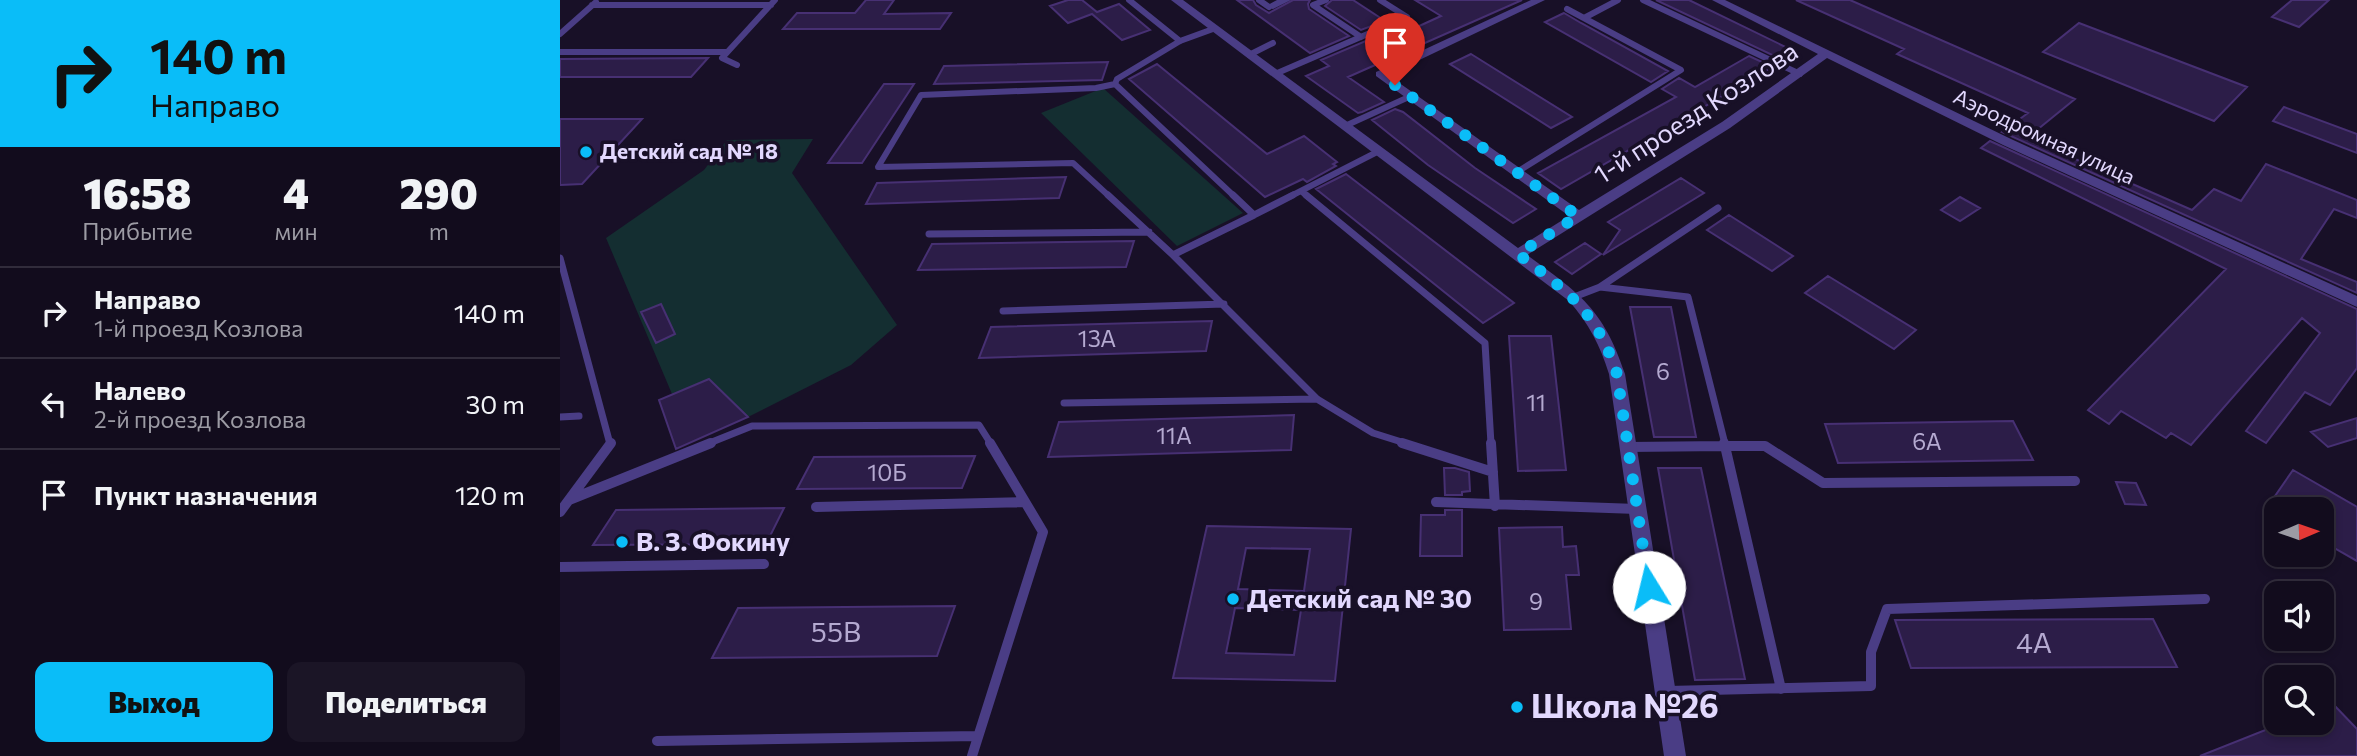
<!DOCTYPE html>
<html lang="ru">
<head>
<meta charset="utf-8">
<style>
  :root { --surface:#120c1d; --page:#1b1526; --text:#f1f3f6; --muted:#9c9ba4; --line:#312c3b; --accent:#0abdf8 }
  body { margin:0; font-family:Commissioner,sans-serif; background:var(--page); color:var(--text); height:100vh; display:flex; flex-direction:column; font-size:26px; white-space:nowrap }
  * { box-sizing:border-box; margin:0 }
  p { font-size:23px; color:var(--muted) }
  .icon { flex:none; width:38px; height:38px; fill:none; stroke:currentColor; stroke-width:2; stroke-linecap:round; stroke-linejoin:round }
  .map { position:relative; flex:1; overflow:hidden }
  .drawer { display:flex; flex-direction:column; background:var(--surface); width:560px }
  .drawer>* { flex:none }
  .top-card { background:#0abdf8; color:#111; overflow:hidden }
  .needle { width:46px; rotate:88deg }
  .buttons { position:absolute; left:1704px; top:497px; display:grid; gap:14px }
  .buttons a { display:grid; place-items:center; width:70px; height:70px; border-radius:14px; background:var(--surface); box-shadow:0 4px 10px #0003,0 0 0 2px var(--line); font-size:35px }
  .pin { position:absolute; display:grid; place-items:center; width:60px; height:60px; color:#fff; margin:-72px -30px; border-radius:50% 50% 50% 0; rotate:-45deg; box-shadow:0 0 7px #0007 }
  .pin .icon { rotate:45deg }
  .me { position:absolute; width:77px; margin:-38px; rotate:351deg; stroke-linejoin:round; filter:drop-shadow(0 0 5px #0008) }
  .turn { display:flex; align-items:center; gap:24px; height:147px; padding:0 35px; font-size:32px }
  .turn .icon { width:91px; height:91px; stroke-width:2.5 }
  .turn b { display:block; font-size:49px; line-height:60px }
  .eta { display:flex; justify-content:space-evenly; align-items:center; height:119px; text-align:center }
  .eta b { font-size:42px; font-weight:800; line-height:49px }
  .primary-button { display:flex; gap:14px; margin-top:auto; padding:14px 35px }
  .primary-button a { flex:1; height:80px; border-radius:14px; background:var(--accent); color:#111; font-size:28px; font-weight:800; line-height:80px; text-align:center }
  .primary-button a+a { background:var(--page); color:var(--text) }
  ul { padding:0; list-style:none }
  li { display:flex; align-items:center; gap:21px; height:91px; padding:0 35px; border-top:2px solid var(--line) }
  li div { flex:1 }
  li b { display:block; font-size:26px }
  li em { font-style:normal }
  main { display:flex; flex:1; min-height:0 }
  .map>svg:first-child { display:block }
  .green { fill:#142e31 }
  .building { fill:#2c1d48; stroke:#473073; stroke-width:2; fill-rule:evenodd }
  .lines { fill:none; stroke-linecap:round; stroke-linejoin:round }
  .service-far2 { stroke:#4a3d85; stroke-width:6 }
  .service-far1 { stroke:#4a3d85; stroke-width:7 }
  .service { stroke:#4a3d85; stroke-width:10 }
  .minor { fill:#4a3d85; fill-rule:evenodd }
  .route { stroke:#0abdf8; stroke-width:12; stroke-dasharray:0 21.6 }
  .poi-dot { fill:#0abdf8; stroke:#181027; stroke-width:2.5 }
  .labels { text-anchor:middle; stroke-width:7; stroke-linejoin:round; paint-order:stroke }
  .far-street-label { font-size:21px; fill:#e2d8fe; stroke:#181027 }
  .far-poi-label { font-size:21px; font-weight:bold; fill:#e2d8fe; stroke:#181027; text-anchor:start }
  .number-label { font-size:23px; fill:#b4a9d0 }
  .street-label { font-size:26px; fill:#e2d8fe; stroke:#181027 }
  .poi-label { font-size:26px; font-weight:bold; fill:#e2d8fe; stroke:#181027; text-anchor:start }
  .near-number-label { font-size:28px; fill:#b4a9d0 }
  .near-poi-label { font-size:32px; font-weight:bold; fill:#e2d8fe; stroke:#181027; text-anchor:start }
</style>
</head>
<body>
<main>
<section class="drawer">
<div class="top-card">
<div class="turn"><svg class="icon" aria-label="right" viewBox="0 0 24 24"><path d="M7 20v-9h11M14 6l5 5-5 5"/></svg><div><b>140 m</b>Направо</div></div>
</div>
<div class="eta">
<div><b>16:58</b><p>Прибытие</p></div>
<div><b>4</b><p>мин</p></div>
<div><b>290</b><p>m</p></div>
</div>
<ul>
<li><svg class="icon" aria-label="right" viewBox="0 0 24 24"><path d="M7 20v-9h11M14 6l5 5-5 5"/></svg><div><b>Направо</b><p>1-й проезд Козлова</p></div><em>140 m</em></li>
<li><svg class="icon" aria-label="left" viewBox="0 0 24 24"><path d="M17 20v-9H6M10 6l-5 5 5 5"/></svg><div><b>Налево</b><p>2-й проезд Козлова</p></div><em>30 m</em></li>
<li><svg class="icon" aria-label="arrive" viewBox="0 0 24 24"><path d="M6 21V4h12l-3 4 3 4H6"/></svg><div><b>Пункт назначения</b></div><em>120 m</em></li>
</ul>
<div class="primary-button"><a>Выход</a><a>Поделиться</a></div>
</section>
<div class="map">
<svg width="1797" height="756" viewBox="0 0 1797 756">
  <rect width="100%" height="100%" fill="#181027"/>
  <path class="green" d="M543,88l140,125 -66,33 -136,-133z
    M253,139l-21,34 105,152 -46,40 -103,52 -39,-37 -37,14 -66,-156 98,-68 23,-30z"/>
  <path class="building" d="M306,0h28l-10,14 67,-1 -11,16h-157l14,-16h58z
    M508,0h14l15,12 22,-8 31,26 -28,10 -30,-26 -24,9 -18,-17z
    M677,0h16l3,5 13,8 24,-13h17l-2,4 1,5 40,27 -39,17z
    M772,0h21l32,21 -24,9 -36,-24z
    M855,0h107l-174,77 36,25 -22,10 -4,1 -52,-37 23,-10 -8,-6 75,-32 8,5 37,-17z
    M1096,0h33l109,53 -13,8z
    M1236,0h54l225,99 -48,39 165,72 22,-21 27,12 25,-37 91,36v18l-23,-9 -33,50 56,23v11l-355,-161 26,-19 -131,-59 7,-5z
    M1732,0h37l-30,27 -27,-10z
    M1004,13l17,10 87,48 -17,11 -106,-60z
    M1519,23l168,64 -33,34 -171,-69z
    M911,54l101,63 -21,11 -101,-64z
    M1189,56l24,11 -212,122 -23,-16 138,-76 -14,-8 17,-11 16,9z
    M148,58l-17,19h-131v-18z
    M548,62l-6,18 -168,4 10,-18z
    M597,64l110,90 37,-18 33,26 -4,2 3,2 -29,16 -4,-3 -38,18 -136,-118z
    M324,84h30l-52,79h-34z
    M1724,107l73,27v19l-84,-32z
    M835,109l8,3 72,56 61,41 -23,14 -85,-58 -56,-45z
    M0,119h82l-60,65 -22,1z
    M1430,141l367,168v59l-27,37 -25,-13 -39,51 -20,-12 74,-98 -18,-15 -111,127 -20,-12 -5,5 -45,-27 -12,13 -21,-14 138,-141 -245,-121z
    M786,174l168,129 -31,20 -167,-134z
    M506,177l-7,21 -193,6 11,-21z
    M1121,178l23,15 -101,62 17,-25 -12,-8z
    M1400,197l20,11 -20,13 -19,-11z
    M1169,215l64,41 -21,15 -65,-41z
    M574,241l-8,26 -208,3 14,-26z
    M1025,243l16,11 -29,20 -17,-12z
    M1268,276l88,54 -22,19 -89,-56z
    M101,304l14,30 -19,9 -15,-31z
    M1070,307h41l25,130h-42z
    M652,321l-6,30 -227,7 12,-31z
    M949,336h42l15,134 -48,1z
    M149,379l39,38 -72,32 -17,-49z
    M734,415l-3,35 -243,7 11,-35z
    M1797,418v20l-29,9 -17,-15z
    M1453,421l20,39 -195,3 -13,-39z
    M415,456l-13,32 -165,1 17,-32z
    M884,468h11l14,4 1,19 -8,1v3h-17z
    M1098,468h43l44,211 -50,1z
    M1733,470l64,37v54l-35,-20v-32h-56z
    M1556,482l20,1 10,22 -21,-1z
    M224,508l-18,36 -173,1 23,-35z
    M885,510h17v46h-42l1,-41h24z
    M647,526l144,3 -16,152 -162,-3zM686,548l64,1 -6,42 -66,-2zM675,608l66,2 -7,45 -68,-2z
    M1002,527l1,20 13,-1 3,29h-13l5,54 -67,1 -5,-102z
    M395,606l-18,50 -225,2 26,-50z
    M1593,619l24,48 -266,1 -16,-48z
    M1773,704l24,25v27h-157l83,-33h39v-15z"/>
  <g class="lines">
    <path class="service-far2" d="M569,0l51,41
      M699,0l10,7
      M766,0l-13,5 48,32
      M820,0l27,17
      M1083,0l157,74
      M32,5h179
      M1024,18l34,-18
      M653,29l-33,12 -63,38 -2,5 120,113
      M0,34l36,-32
      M0,52h167
      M689,55l24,-12
      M177,65l-15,-7 53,-58
      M715,74l132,-57
      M785,126l66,-30
      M957,172l164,-102 -114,-61
      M741,191l7,6
      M550,197l-37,-34 -195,4 43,-72 175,-7 19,-4
      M729,197l90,-46"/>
    <path class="service-far1" d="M548,195l65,60 81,-40
      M673,195l21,20 39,-20
      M746,195l179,148 6,101
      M369,234l220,-2
      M613,255l144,144 56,34 35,11
      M0,258l50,186
      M1040,287l88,10 37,147
      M1014,297l26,-10 118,-79
      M443,311l221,-7
      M504,403l253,-4
      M0,417l19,-1
      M147,444l45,-18 227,-1 12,19"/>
    <path class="service" d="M842,443l91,29
      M931,443l4,63
      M1164,443l1,3h40l58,37 252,-2
      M1068,447l97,-1 56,243
      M9,500l142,-57
      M876,502l201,7
      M256,507l208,-5
      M0,512l51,-69
      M0,567l204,-3
      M1108,691l203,-5v-34l16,-43 318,-10
      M97,741l321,-5
      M412,756l71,-224 -53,-89"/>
    <path class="minor" d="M611,0h12l335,248 51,-32 -193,-140v-4l155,-72h14l-157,75 191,135 143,-88 96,-68 -106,-54h13l286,139 346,157v11l-354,-162 -176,-87 -97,70 -203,127c53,39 76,53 98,119l61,382h-22l-55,-382c-9,-29 -20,-50 -40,-73z
      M717,0h14l-18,9 -9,-2z"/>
  </g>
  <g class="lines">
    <path class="route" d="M835,85l183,131 -60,38c51,39 78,56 99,120l32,213"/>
  </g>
  <g class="poi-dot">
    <circle cx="26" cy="152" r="7"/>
    <circle cx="62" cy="542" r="7"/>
    <circle cx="673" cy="599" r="7"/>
    <circle cx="957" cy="707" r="7"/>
  </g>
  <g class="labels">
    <g class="far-street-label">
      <text transform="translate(1484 137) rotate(25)" y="7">Аэродромная улица</text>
    </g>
    <g class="far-poi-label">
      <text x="40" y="159">Детский сад № 18</text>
    </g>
    <g class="number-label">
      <text x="537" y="347">13А</text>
      <text x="1103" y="380">6</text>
      <text x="976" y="411">11</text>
      <text x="614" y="444">11А</text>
      <text x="1367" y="450">6А</text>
      <text x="327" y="481">10Б</text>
      <text x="976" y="610">9</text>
    </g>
    <g class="street-label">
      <text transform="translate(1136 113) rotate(-33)" y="9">1-й проезд Козлова</text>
    </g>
    <g class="poi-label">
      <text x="76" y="551">В. З. Фокину</text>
      <text x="687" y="608">Детский сад № 30</text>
    </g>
    <g class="near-number-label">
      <text x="276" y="642">55В</text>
      <text x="1474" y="653">4А</text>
    </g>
    <g class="near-poi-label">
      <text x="971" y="718">Школа №26</text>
    </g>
  </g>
</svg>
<div class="buttons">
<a><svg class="needle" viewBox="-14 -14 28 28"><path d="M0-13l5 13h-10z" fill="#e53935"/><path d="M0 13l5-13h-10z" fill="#9c9ba4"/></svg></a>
<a><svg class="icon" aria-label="sound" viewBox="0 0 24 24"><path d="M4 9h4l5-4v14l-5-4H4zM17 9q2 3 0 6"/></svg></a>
<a><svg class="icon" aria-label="search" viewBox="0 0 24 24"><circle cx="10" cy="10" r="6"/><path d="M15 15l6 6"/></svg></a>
</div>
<div class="pin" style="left:835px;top:85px;background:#d93025"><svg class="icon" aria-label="arrive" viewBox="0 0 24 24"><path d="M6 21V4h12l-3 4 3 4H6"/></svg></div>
<svg class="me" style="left:1089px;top:587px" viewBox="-20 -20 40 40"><circle r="19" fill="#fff"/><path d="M0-13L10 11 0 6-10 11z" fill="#0abdf8"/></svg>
</div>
</main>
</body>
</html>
